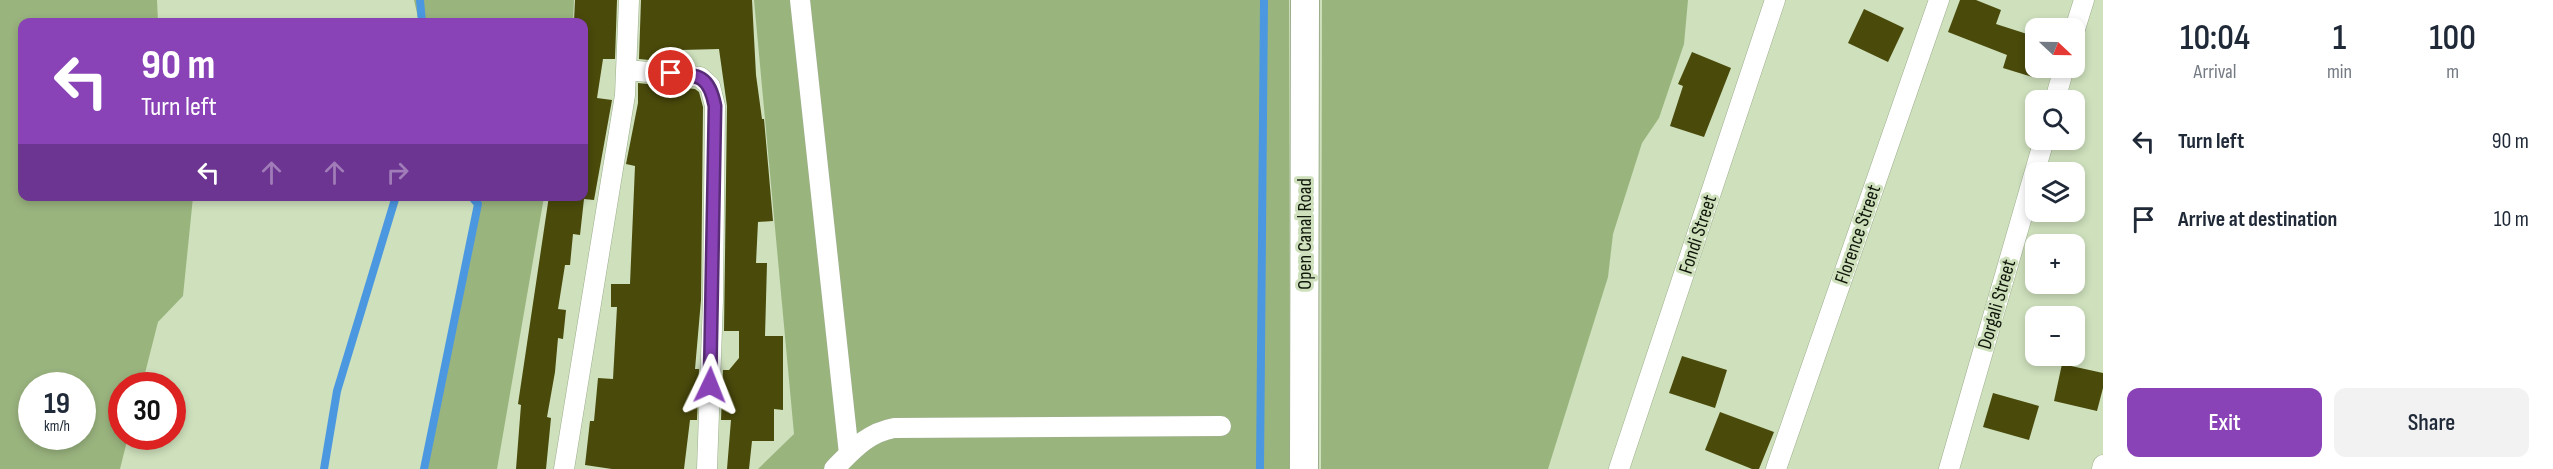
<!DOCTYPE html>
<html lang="en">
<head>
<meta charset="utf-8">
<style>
  :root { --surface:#fff; --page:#f2f2f3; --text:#1f2937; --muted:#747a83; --accent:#8943b7 }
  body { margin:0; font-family:"Sofia Sans Condensed",sans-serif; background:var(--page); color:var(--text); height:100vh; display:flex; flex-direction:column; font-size:22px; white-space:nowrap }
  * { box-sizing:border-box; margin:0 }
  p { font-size:20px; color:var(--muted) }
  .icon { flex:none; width:33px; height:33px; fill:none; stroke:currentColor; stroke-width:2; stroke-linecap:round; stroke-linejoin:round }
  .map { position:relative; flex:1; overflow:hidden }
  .drawer { display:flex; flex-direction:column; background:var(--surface); width:450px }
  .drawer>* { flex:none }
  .guide { position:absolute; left:18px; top:18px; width:570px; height:183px; border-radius:12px; box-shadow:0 3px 9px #0003; background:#8943b7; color:#fff; overflow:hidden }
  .needle { width:39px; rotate:112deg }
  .controls { position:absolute; left:2025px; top:18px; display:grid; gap:12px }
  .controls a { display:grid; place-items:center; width:60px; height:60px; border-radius:12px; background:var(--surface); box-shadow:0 3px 9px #0003; font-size:30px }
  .speed { position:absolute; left:18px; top:372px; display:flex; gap:12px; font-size:30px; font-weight:700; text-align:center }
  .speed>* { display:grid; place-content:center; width:78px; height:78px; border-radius:50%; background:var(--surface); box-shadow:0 3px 9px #0003; line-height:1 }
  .speed small { font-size:15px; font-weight:400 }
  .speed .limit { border:9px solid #d22; background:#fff; color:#111 }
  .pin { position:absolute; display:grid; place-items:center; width:51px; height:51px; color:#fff; margin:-26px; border:3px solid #fff; border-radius:50%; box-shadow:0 2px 6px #0007 }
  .me { position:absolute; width:66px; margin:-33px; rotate:2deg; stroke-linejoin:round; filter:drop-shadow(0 0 4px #0008) }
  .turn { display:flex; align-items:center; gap:21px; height:126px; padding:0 24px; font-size:27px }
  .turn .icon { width:78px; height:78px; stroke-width:2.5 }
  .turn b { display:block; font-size:42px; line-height:51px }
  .lanes { display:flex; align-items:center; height:57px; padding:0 24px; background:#0003; justify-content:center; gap:30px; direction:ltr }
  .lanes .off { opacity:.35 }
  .eta { display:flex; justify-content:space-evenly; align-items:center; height:102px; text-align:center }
  .eta b { font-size:36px; font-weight:600; line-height:42px }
  .cta { display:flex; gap:12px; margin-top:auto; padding:12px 24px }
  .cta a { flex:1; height:69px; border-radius:12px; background:var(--accent); color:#fff; font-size:24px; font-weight:600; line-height:69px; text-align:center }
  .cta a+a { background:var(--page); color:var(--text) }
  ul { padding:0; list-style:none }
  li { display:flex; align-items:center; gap:18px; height:78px; padding:0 24px }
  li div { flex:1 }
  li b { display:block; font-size:22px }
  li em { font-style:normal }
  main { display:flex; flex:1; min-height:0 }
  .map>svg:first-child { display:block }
  .green { fill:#9ab47e; fill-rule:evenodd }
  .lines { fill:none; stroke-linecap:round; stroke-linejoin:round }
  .stream { stroke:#4b98e1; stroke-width:8 }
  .building { fill:#4a4a0b }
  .street-casing { stroke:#9cad8b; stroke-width:21 }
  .secondary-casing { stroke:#9cad8b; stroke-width:30 }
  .street { stroke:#fff; stroke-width:20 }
  .secondary { stroke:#fff; stroke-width:28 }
  .route-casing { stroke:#592c77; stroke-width:15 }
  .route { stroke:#8943b7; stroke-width:10 }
  .labels { text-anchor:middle; stroke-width:6; stroke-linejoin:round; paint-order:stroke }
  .street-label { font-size:20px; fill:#10160a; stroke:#cee0bc }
</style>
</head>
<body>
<main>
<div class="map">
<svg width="2103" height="469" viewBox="0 0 2103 469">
  <rect width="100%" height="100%" fill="#cee0bc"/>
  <path class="green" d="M0,0h157l1,22h-136v174l171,1 -10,99 -25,26 -16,63 -20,1v50l6,1 -8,32h-120zM32,386h50v50h-50z
    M414,0h160l-1,22h-154z
    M754,0h535l1,469h-532l36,-35z
    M1322,0h366l-4,44 -25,74 -17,25 -29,91 -5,43 -60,192h-227z
    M471,197h73l-47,272h-73l54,-265z"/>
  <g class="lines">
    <path class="stream" d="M420,0l2,22
      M324,469l13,-78 59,-195
      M424,469l54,-265 -7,-8
      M1260,469l4,-469"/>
  </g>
  <path class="building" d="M575,0h42l-2,59h-12l-6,39 15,2 -18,100 -10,-1 -4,36 -7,-1 -3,31h-5l-7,44 8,1 -3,29 -5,-1 -3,34 -8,45 4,1 -5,51h-30l5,-64 -3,-1 31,-208h35v-174l-10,-1z
    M641,0h111l4,75 6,44h2l9,102 -15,1 -2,41h11l-2,73h18v74l-9,-1v32h-22l-3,28h-22l4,-49h-10l2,-50h6l10,-12v-27h-15l3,-225 -8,-57 -38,1v13l-42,-4z
    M1960,0h16l25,10 -5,14 40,13v41l-33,-10 4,-13 -59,-23z
    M1864,9l40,19 -16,34 -40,-19z
    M1692,52l39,16 -27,69 -34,-11 13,-40 -5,-2z
    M638,83l57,6 4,3 4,15 -2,193 -6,69h4l-2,51h-7l-6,49h-72l-27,-4 5,-44h4l4,-43 15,1 4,-72h-6v-23h19l5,-118 -9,-2 12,-61z
    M1682,356l45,14 -12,38 -46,-15z
    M2062,364l41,9v15l-6,23 -43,-10z
    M1993,393l46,13 -10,34 -46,-13z
    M1720,412l54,20 -15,37h-7l-47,-19z"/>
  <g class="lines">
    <g class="street-casing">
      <path id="street" d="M800,0l49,454
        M2074,32l10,-32
        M627,70l73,7 10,9 5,20 -2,194 -6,169
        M2055,100l9,-32
        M564,469l61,-374 4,-95
        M834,469c19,-19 33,-36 60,-41l327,-2
        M1619,469l156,-469
        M1776,469l163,-469
        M1949,469l95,-329
        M2102,469l1,-4"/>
    </g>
    <g class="secondary-casing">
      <path id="secondary" d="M1304,469l1,-469"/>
    </g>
    <use href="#street" class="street"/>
    <use href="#secondary" class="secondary"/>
  </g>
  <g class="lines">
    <g class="route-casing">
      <path id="route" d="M671,73c29,2 38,3 44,33l-5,279"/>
    </g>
    <use href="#route" class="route"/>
  </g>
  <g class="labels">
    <g class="street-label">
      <text transform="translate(1304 234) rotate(-90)" y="7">Open Canal Road</text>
      <text transform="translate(1697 234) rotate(-72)" y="7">Fondi Street</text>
      <text transform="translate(1857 234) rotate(-71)" y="7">Florence Street</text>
      <text transform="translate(1996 304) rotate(-74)" y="7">Dorgali Street</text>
    </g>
  </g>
</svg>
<div class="controls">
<a><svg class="needle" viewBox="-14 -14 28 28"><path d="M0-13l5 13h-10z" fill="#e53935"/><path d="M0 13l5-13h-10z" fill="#747a83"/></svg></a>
<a><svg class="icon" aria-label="search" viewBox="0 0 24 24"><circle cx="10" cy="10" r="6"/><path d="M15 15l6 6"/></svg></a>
<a><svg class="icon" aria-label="layers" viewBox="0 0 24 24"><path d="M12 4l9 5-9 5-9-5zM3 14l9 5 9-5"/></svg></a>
<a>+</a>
<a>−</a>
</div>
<div class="speed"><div>19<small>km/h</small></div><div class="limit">30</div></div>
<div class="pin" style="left:671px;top:73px;background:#d93025"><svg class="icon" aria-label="arrive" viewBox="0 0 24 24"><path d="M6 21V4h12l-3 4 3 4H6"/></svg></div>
<svg class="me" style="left:710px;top:385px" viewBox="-20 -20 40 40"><path d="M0-17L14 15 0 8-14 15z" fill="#8943b7" stroke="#fff" stroke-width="4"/></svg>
<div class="guide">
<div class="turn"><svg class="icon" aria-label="left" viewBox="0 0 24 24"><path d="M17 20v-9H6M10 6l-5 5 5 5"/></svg><div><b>90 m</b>Turn left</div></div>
<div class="lanes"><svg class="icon" aria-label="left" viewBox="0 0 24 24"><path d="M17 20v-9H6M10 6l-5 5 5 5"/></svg><svg class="icon off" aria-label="ahead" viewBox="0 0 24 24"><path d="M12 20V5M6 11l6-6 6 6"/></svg><svg class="icon off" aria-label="ahead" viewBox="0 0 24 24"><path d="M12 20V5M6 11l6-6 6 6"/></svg><svg class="icon off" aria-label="right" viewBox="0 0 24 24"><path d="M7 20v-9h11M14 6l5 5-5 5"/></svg></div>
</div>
</div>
<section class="drawer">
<div class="eta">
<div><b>10:04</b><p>Arrival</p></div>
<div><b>1</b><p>min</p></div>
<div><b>100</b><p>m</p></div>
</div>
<ul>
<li><svg class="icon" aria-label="left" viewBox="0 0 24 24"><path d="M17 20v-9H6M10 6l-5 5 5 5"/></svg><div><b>Turn left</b></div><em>90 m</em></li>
<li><svg class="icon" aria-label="arrive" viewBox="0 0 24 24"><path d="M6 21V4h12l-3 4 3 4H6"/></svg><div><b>Arrive at destination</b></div><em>10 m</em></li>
</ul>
<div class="cta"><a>Exit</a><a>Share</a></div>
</section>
</main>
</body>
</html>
